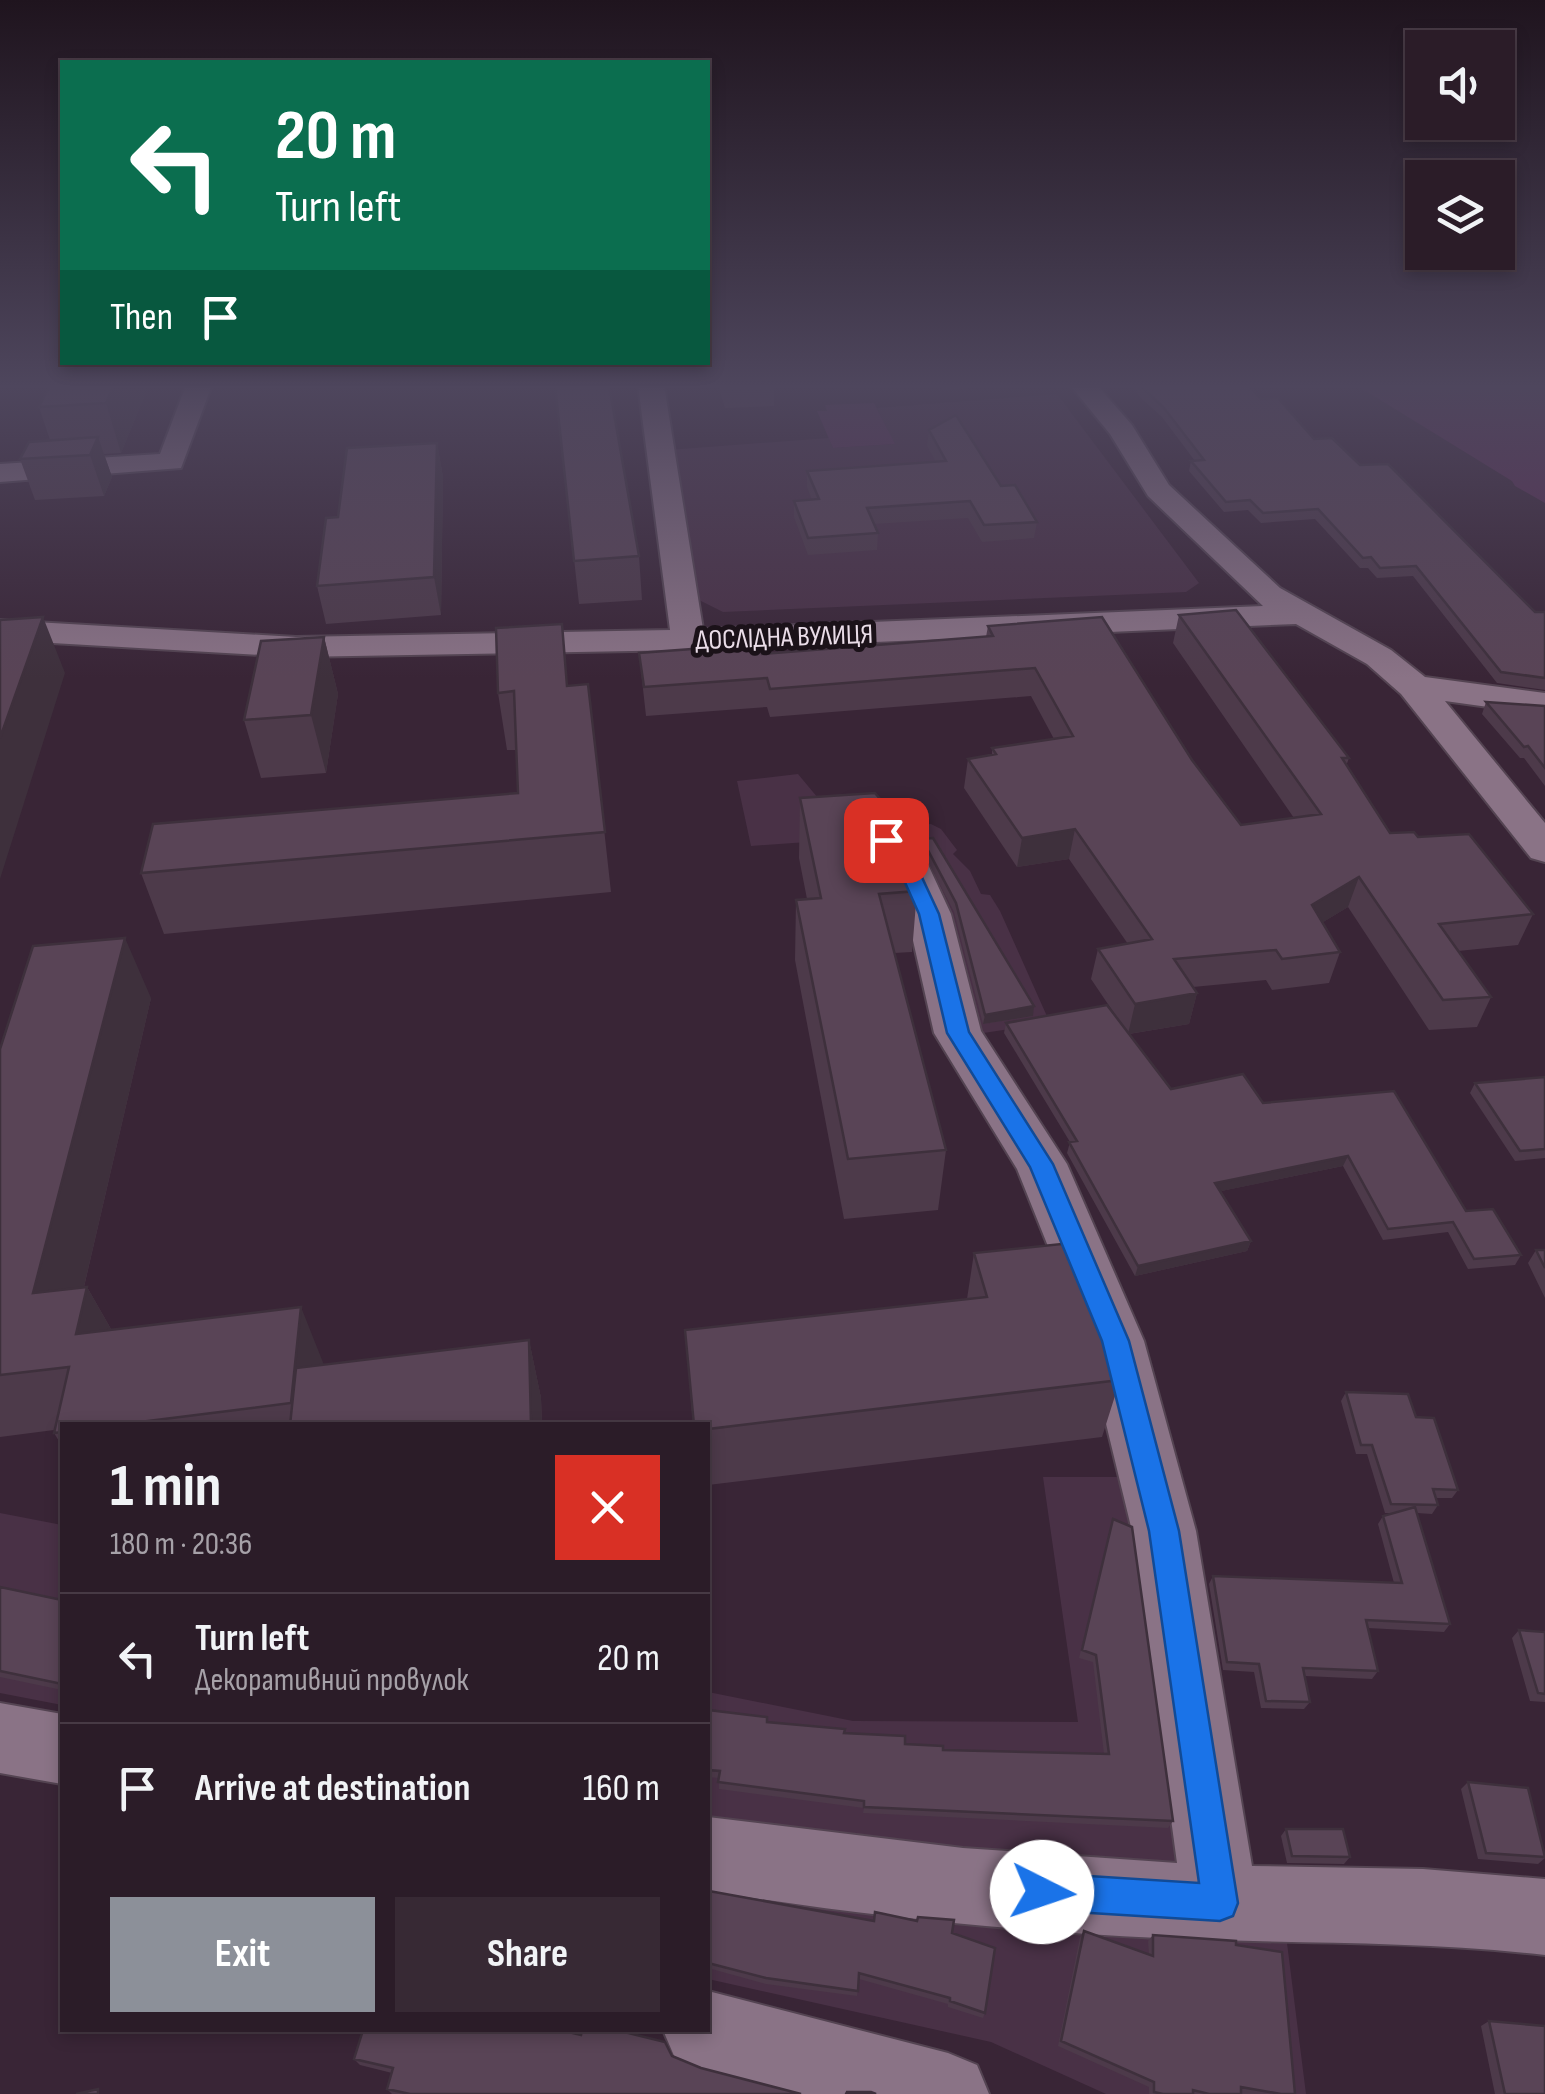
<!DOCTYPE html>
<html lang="en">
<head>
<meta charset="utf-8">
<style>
  :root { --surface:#2b1c28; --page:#372934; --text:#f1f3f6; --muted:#a6a1a8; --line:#473a45; --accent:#8c9099 }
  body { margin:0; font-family:"Sofia Sans Condensed",sans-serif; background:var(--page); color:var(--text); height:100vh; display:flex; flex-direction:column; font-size:38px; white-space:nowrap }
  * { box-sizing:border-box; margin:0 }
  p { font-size:32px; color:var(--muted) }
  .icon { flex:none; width:55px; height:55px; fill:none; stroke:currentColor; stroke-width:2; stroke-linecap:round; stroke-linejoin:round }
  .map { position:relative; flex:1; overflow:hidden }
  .panel { position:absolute; left:60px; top:1422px; width:650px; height:610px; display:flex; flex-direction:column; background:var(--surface); border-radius:0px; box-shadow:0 5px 15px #0003,0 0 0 2px var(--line) }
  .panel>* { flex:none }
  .top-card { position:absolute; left:60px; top:60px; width:650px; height:305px; border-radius:0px; box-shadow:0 5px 15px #0003,0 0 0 2px var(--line); background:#0b6e4f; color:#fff; overflow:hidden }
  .controls { position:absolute; left:1405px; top:30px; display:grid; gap:20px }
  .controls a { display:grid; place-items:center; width:110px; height:110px; border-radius:0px; background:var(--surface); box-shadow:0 5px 15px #0003,0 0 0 2px var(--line); font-size:50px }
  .pin { position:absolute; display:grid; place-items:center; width:85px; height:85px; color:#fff; margin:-42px; border-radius:20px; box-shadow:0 5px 15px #0006 }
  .me { position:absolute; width:110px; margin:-55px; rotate:94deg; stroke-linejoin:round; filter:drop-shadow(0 0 8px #0008) }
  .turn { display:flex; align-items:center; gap:35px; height:210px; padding:0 50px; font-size:45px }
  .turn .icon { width:130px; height:130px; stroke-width:2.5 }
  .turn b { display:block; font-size:70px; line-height:85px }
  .then { display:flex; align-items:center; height:95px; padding:0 50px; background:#0003; gap:20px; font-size:38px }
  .round { display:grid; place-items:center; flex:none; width:105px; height:105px; border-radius:0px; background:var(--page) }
  .summary { display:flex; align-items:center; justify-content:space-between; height:170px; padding:0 50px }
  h1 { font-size:60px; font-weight:700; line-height:75px }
  .cta { display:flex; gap:20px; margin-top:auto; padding:20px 50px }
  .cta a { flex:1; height:115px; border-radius:0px; background:var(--accent); color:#fff; font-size:40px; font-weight:700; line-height:115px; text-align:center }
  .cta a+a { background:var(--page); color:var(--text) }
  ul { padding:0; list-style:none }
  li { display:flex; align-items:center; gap:30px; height:130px; padding:0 50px; border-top:2px solid var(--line) }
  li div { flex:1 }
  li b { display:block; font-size:38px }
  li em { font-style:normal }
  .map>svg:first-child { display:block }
  .built { fill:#493146 }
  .green { fill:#5a2e54 }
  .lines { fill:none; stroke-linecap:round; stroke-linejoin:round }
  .minor-casing { stroke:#544452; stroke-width:4 }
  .minor { fill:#8a7386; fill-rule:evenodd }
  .wall { fill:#4d3a4a }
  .shaded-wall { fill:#3e303c }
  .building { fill:#594456; stroke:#3e303c; stroke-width:2.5 }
  .route { fill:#1a73e8; stroke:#114b97; stroke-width:2.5 }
  .labels { text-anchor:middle; stroke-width:10; stroke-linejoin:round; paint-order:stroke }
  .far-street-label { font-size:28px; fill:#eadde8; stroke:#1b1219 }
</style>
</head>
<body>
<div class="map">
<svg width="1545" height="2094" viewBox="0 0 1545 2094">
  <rect width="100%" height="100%" fill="#392536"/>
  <path class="built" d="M1057,394l142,189 -13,9 -463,20 -32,-16 -23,-146 161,-12 4,10 61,-4 -17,-36z
    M798,774l25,30 45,25 63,-5 10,5 16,21 -4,4 17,17 11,23 9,1 10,16 50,112 -73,11 -87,-198 -139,10 -14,-65z
    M1043,1477h98l46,395 -125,-5 -354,-51v-124l145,29 225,1z
    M0,1513l62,12v180l-62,-12z
    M708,1867l355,49 223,19 20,159h-200l-115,-52 -283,-63z"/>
  <path class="green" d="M1356,385h189v118l-30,-17 -3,-5z
    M874,403l21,41 -62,4 -16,-37h10l-2,-6z"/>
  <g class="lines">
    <g class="minor-casing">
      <path id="minor" d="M186,385h26l-31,83 -181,14v-18l160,-10z
        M638,385h26l39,244 560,-23 -115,-110 -38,-62 -40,-49h27l35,40 37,60 111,103 111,62 34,27 120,16v22l-100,-14 100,122v39l-14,-4 -130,-164 -34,-30 -71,-40 -608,26 -392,7 -296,-17v-20l296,17 374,-7z
        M886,828l14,3 25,27 26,56 30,117 86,133 77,177 52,190 56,335 171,3 122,10v76c-128,-15 -257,-11 -386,-17 -151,-7 -302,-23 -451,-47v-74l255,31 214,15 -45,-332 -46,-190 -69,-172 -83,-136 -27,-119 -22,-51 -19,-23 6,-9z
        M0,1703l62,11v70l-62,-11z
        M708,1991l240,62 29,12 12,29h-195l-91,-24 -28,-12 -12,-28h45z"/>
    </g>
    <use href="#minor" class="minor"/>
  </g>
  <path class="wall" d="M149,385l-28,68 -17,1 8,23 -8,19 -69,4 -15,-41 30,-19 -11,-33z
    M555,385l84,171 3,44 -63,4z
    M718,385h56v21l-49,2z
    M940,385h51v2l-48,3z
    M1131,385h117l13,14 53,40 46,26 175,147h10v78l-48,-7 -84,-107 -36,2 -9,-10h-8l-45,-49 -54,4 -13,-13 -24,2 -35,-41 2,-10h4l-33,-44 -22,-20z
    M929,430l72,56 36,36 -3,16 -52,4 -14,-24 -94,6 4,9 -1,17 -69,5 -14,-38v-16l18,-1 -5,-13v-16l129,-9 -9,-16z
    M437,443l6,34 -2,138 -115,9 -9,-38 21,-69z
    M1179,615l170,143 -3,8 44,67 28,4 115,77 -15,31 -60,6 33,46 -14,30 -48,3 -81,-123 -25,15 17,30 -11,31 -57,7 -6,-10 -73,7 4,6 -8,31 -60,10 42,55 92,14 203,108 55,44 -6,10 -47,4 -20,-37 -65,8 -40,-74 -122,25 30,50 -4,10 -112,25 -68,-123 3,-11 -66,-109 2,-10 110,-7 -25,-37 7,-30 30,-5 -59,-85 -52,8 -53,-79 4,-29 24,-4v-7l62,-9 -23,-43 -261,21 -3,-10 -121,9 -7,-63 123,1 224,-17 2,-11 204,134 49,65 53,-7 -121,-175z
    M324,637l14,57 -12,79 -65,5 -17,-58z
    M588,684l23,208 -447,42 -23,-61 377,-80 -2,-43h-9l-9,-57z
    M1486,702l59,4v80l-21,-28h-4l-38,-44z
    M800,798l117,93 -5,61 -18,1 52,197 -8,60 -94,9 -49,-259 1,-60 11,-1 -8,-41z
    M922,839l111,177 -50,8 -29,-112 -33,-64z
    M151,998l-67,289h3l24,42 213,36 205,-25 12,58 1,27h-480v21l-8,-13v-3l-54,7v-388z
    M1545,1077v81l-30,3 -45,-68 5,-10z
    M1536,1250h9v48l-17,-35z
    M974,1253l146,127 -18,57 -394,48v-60h-15l-8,-95 282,-31z
    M1346,1392l70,25 42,73 -6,8h-17l3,7 -6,9 -15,-1 33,111 -6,8 -76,-4 10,43 -6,8 -67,-3 5,26 -6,7 -43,-1 -7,-36 -31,-2 -14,-86 4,-8 181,7 -16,-59 5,-8 10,-3h-8l-18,-59h-11l-15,-53z
    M1113,1519l60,302 -5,7 -305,-15 1,-5 -145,-19v-11l-11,-1v-67l59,12 176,28 161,4 -11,-92 -14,-4z
    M0,1587l62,13v90l-62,-13z
    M1519,1630l26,2v70l-15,-1 -18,-63z
    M1468,1782l77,70v6l-7,6 -60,-5 -17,-70z
    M1286,1829l64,28 -6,7 -57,-1 -6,-27z
    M708,1895l244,38 33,80 -2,5 -35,-11v-3l-89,-25 -2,17 -91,-12 -58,-16z
    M1084,1931l65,23 -1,-13 5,-6 83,10 59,149h-146v-7l-91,-41 22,-109z
    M1489,2021l56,73h-50l-14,-68z
    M672,2056l29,12 100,26h-409l-5,-5 5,-16 -32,-8 -6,-6z"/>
  <path class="shaded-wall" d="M114,385h35l-28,68 -15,-50z
    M98,437l14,40 -8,19 -14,-41z
    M437,443l6,34 -2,138 -7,-38z
    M43,617l22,56 -65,206v-141z
    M324,637l14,57 -12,79 -15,-58z
    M1075,829l-6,30 -52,8 5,-29z
    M1359,877l-11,30 -46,28 10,-30z
    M125,938l26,60 -82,353 -36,-58z
    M1197,993l-8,31 -61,10 7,-30z
    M1034,1006l-1,10 -50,8 2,-9z
    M1348,1156l-5,10 -131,27 3,-10z
    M1251,1241l-4,10 -112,25 3,-10z
    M87,1287l33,58 -44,-11z
    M301,1307l23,58 -33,38z
    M529,1340l12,58 1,27h-11z"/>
  <path class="building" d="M50,385h64l-8,18 -67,4z
    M555,385h54l30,171 -65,5z
    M1140,385h108l13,14 17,-1 36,41 18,-1 28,27 28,-1 147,148h10v66l-44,-6 -85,-106 -36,2 -9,-11 -8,1 -45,-49 -55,4 -13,-13 -24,2 -35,-41 13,-1 -40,-52z
    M956,415l45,71 14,-1 22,37 -53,3 -14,-24 -103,7 11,25 -70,5 -14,-37 25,-2 -12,-28 139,-10 -17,-31z
    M98,437l-8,18 -70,4 9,-17z
    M437,443l-3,134 -117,9 9,-68 12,-1 9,-69z
    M1236,610l113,148h-7l48,75 24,-1 4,5 51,-3 64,80 -94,10 52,73 -48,3 -84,-123 -47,28 28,47 -58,7 -6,-9 -102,9 23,34 -62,11 -37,-55 54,-10 -77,-110 -53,9 -54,-79 28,-5 -4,-6 81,-12 -38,-68 -265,21 -3,-11 -123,9 -5,-34 120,-9 3,10 231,-18 -5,-10 114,-9 90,143 49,65 80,-11 -142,-199z
    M43,617l-43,121v-118z
    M562,624l5,62 21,-2 17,148 -464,41 12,-49 365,-31 -4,-102 -16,2 -2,-65z
    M324,637l-13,78 -67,5 17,-79z
    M1486,702l59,4v62l-17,-22 -4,1z
    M875,793l11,13 22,49 9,36 -38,3 67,256 -98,9 -52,-259 25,-2 -21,-100z
    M933,838l101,168 -49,9 -29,-112 -34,-64z
    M125,938l-92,355 54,-6 -11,47 225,-27 -10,96 -175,22h-54v7l-8,1 15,-66 -69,8v-326l33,-103z
    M1107,1005l64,84 72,-15 20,29 131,-12 72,120 27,-2 28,46 -47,4 -21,-37 -65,7 -40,-73 -133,27 36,58 -113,25 -69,-124 8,-1 -71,-118z
    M1545,1077v72l-25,2 -45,-68z
    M1071,1243l49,137 -412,49v-4h-14l-9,-95 302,-33 -13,-44z
    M1536,1250h9v18z
    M529,1340l2,85h-241l6,-57z
    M1346,1392l62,2 8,23 18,1 24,72 -25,-1 5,16 -47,-1 -19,-59h-11z
    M1415,1507l35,117 -84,-4 12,51 -75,-3 7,34 -44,-1 -7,-37 -32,-2 -14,-86 189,7 -19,-67z
    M1113,1519l19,8 41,294 -309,-14v-6l-146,-19 2,-11 -12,-1v-60l59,7v5l78,7 -1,4 61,3v8l38,2v4l166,4 -13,-99 -14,-5z
    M0,1587l62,13v84l-62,-13z
    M1519,1630l26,2v62l-7,-1z
    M1468,1782l60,6 17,69 -59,-4z
    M1286,1829h57l7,28 -58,-1z
    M709,1891l165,30 1,-9 42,9 1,-4 36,3 -2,13 43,15 -10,65 -35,-12v-3l-91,-25 -1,18 -92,-13 -58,-15v-68z
    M1084,1931l69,25v-21l83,6v4l46,7 13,142h-14l-40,-7v7h-32l-16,-4v4h-30l-9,-2v-10l-93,-41z
    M1489,2021l56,5v68h-40z
    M363,2030h197l21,5 1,-5h34l49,12 7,14 29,12 100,26h-391l-23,-5 6,-21 -39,-9z
    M98,2089v5h-22z
    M847,2092h24l5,2h-30z"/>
  <linearGradient id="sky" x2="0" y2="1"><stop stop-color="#1f141e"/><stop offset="0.57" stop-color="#4e465d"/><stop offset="1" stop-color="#4e465d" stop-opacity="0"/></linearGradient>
  <rect width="1545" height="678" fill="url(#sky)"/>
  <path class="route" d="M886,834l7,2 20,22 26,56 30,118 84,132 76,177 50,190 59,372 -5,13 -13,5 -178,-11 -13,-6 -5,-12 5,-13 13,-6 157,10 -50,-352 -47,-190 -72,-174 -83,-134 -28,-119 -24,-54 -19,-20z"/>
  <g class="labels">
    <g class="far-street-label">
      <text transform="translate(784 636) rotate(-2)" y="10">ДОСЛІДНА ВУЛИЦЯ</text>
    </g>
  </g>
</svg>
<div class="controls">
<a><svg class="icon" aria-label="sound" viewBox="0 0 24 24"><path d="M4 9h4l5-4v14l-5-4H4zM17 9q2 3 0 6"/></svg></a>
<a><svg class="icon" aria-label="layers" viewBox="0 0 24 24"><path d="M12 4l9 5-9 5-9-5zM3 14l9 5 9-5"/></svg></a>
</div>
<div class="pin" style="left:886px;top:840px;background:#d93025"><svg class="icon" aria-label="arrive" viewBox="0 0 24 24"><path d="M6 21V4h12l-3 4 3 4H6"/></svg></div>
<svg class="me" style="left:1042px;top:1892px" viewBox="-20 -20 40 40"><circle r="19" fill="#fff"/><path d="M0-13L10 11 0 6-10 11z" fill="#1a73e8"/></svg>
<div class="top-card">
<div class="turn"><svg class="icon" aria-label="left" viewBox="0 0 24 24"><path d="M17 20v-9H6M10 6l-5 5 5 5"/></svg><div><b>20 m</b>Turn left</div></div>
<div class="then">Then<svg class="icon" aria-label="arrive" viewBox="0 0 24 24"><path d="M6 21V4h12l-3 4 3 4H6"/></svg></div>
</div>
<section class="panel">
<div class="summary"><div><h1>1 min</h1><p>180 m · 20:36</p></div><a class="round" style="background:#d93025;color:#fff"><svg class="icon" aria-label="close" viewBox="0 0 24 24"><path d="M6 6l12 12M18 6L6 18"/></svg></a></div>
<ul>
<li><svg class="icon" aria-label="left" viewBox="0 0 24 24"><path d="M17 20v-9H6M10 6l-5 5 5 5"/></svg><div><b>Turn left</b><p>Декоративний провулок</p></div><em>20 m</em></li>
<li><svg class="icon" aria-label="arrive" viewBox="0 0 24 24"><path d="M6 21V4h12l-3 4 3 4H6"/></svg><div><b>Arrive at destination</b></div><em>160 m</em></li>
</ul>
<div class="cta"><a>Exit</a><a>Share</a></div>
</section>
</div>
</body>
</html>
